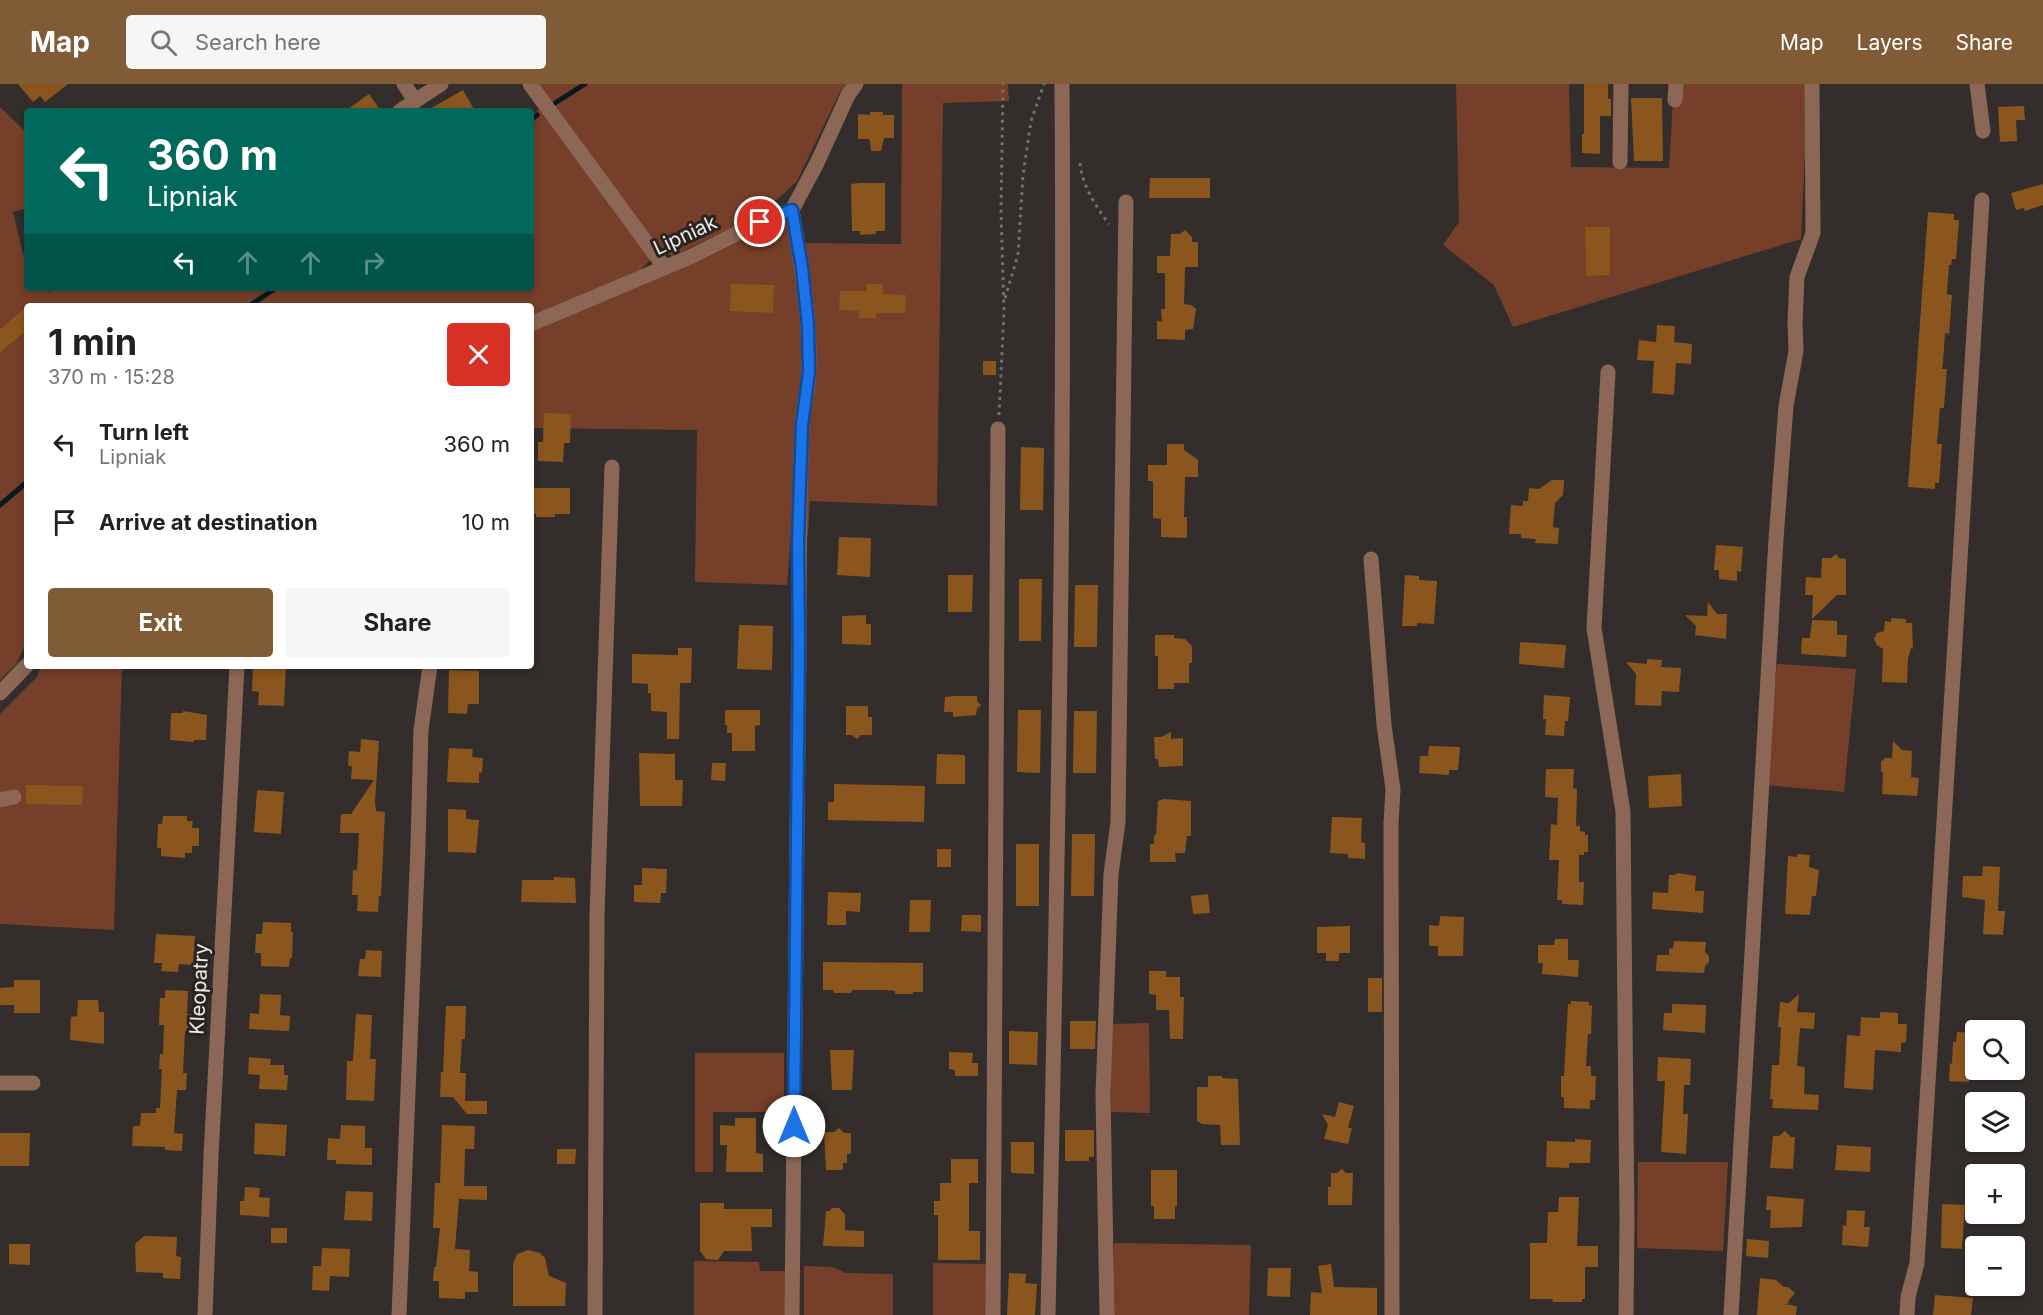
<!DOCTYPE html>
<html lang="en">
<head>
<meta charset="utf-8">
<style>
  :root { --surface:#fff; --page:#f6f6f6; --text:#202124; --muted:#757577; --accent:#815a36 }
  body { margin:0; font-family:Inter,sans-serif; background:var(--page); color:var(--text); height:100vh; display:flex; flex-direction:column; font-size:22px; white-space:nowrap }
  * { box-sizing:border-box; margin:0 }
  p { font-size:20px; color:var(--muted) }
  .icon { flex:none; width:33px; height:33px; fill:none; stroke:currentColor; stroke-width:2; stroke-linecap:round; stroke-linejoin:round }
  .map { position:relative; flex:1; overflow:hidden }
  .panel { position:absolute; left:24px; top:219px; width:510px; height:366px; display:flex; flex-direction:column; background:var(--surface); border-radius:6px; box-shadow:0 3px 9px #0003 }
  .panel>* { flex:none }
  .banner { position:absolute; left:24px; top:24px; width:510px; height:183px; border-radius:6px; box-shadow:0 3px 9px #0003; background:#00695c; color:#fff; overflow:hidden }
  .fabs { position:absolute; left:1965px; top:936px; display:grid; gap:12px }
  .fabs a { display:grid; place-items:center; width:60px; height:60px; border-radius:6px; background:var(--surface); box-shadow:0 3px 9px #0003; font-size:30px }
  .pin { position:absolute; display:grid; place-items:center; width:51px; height:51px; color:#fff; margin:-26px; border:3px solid #fff; border-radius:50%; box-shadow:0 2px 6px #0007 }
  .me { position:absolute; width:66px; margin:-33px; rotate:0deg; stroke-linejoin:round; filter:drop-shadow(0 0 4px #0008) }
  .turn { display:flex; align-items:center; gap:21px; height:126px; padding:0 24px; font-size:27px }
  .turn .icon { width:78px; height:78px; stroke-width:2.5 }
  .turn b { display:block; font-size:42px; line-height:51px }
  .lanes { display:flex; align-items:center; height:57px; padding:0 24px; background:#0003; justify-content:center; gap:30px; direction:ltr }
  .lanes .off { opacity:.35 }
  .round { display:grid; place-items:center; flex:none; width:63px; height:63px; border-radius:6px; background:var(--page) }
  .summary { display:flex; align-items:center; justify-content:space-between; height:102px; padding:0 24px }
  h1 { font-size:36px; font-weight:700; line-height:45px }
  .primary-button { display:flex; gap:12px; margin-top:auto; padding:12px 24px }
  .primary-button a { flex:1; height:69px; border-radius:6px; background:var(--accent); color:#fff; font-size:24px; font-weight:700; line-height:69px; text-align:center }
  .primary-button a+a { background:var(--page); color:var(--text) }
  ul { padding:0; list-style:none }
  li { display:flex; align-items:center; gap:18px; height:78px; padding:0 24px }
  li div { flex:1 }
  li b { display:block; font-size:22px }
  li em { font-style:normal }
  header { display:flex; align-items:center; gap:36px; box-sizing:border-box; height:84px; padding:0 30px; background:var(--accent); color:#fff }
  header strong { font-size:28px }
  nav { display:flex; gap:33px; margin-inline-start:auto; font-size:21px }
  .search { width:420px; height:54px; background:var(--page); display:flex; align-items:center; gap:15px; box-sizing:border-box; padding:0 21px; border-radius:6px; color:var(--muted); font-size:22px }
  .map>svg:first-child { display:block }
  .green { fill:#763f29 }
  .lines { fill:none; stroke-linecap:round; stroke-linejoin:round }
  .stream { stroke:#0a1820; stroke-width:5 }
  .building { fill:#8b561d }
  .path { stroke:#75706f; stroke-width:3; stroke-dasharray:3 4.5; stroke-linecap:butt }
  .minor { stroke:#8d6755; stroke-width:15 }
  .route-casing { stroke:#114b97; stroke-width:15 }
  .route { stroke:#1a73e8; stroke-width:10 }
  .labels { text-anchor:middle; stroke-width:6; stroke-linejoin:round; paint-order:stroke }
  .street-label { font-size:20px; fill:#efebea; stroke:#292422 }
</style>
</head>
<body>
<header>
<strong>Map</strong>
<div class="search"><svg class="icon" aria-label="search" viewBox="0 0 24 24"><circle cx="10" cy="10" r="6"/><path d="M15 15l6 6"/></svg>Search here</div>
<nav><a>Map</a><a>Layers</a><a>Share</a></nav>
</header>
<div class="map">
<svg width="2043" height="1231" viewBox="0 0 2043 1231">
  <rect width="100%" height="100%" fill="#332e2c"/>
  <path class="green" d="M536,0h311l-8,10 -42,87 -18,17 -37,25 -69,33 -17,-7z
    M902,0h106l1,17 -66,2 -6,403 -127,-5 -2,34 -17,-1 -4,51 -92,-3 2,-152 -166,-2v-100l261,-118 7,33 102,1z
    M1456,0h113l2,83 98,1 5,-84h134l-7,155 -288,88 -19,-42 -51,-40 16,-23z
    M0,23l27,26v75l-14,4 10,42 4,5v29h21l1,5 6,-5h476v-173l10,-7 110,151 -11,11 -109,47v-11h-504l-27,23z
    M27,246v311l-10,22 -17,17v-327z
    M1777,580l79,5 -12,123 -79,-7z
    M41,582h81l-8,264 -114,-6v-210l37,-37z
    M1149,939l1,90 -39,-1v-88z
    M695,969h89v59h-71v60h-18z
    M1638,1078h90l-5,89 -86,-3z
    M1114,1159l137,2 -2,70h-137z
    M694,1177l65,1 1,9h26v44h-92z
    M933,1179l57,1 -1,51h-56z
    M804,1182l29,1 13,6 47,1v41h-89z"/>
  <g class="lines">
    <path class="stream" d="M555,19l30,-19
      M531,36l6,-5
      M249,222l27,-18
      M0,421l27,-23"/>
  </g>
  <path class="building" d="M18,0h50l-23,18 -5,-6 -7,6z
    M1584,0h24v15h3v17h-11v38l-18,-1v-19h2z
    M463,6l12,21h-49z
    M369,10l12,17h-36z
    M1631,14h31l1,63h-29z
    M2024,22l1,14h-9l1,21 -17,1 -2,-35z
    M870,28h13v3h11v23h-10l-3,13h-10l-1,-10 -1,-2h-11v-25l12,1z
    M1150,94h60v20h-61z
    M860,99h25v48h-9v3l-16,1v-4h-8l-1,-47z
    M2043,100v21l-18,6 -1,-3 -8,2 -5,-17z
    M1928,128l26,2v6h5l-3,39h-4l-1,6h-2l-2,29 5,1 -3,39 -4,-1 -2,30 -1,6h5l-3,39h-4l-3,36h5l-3,39h-4v6l-27,-2z
    M1585,143h25v48l-24,1z
    M1185,146l7,7v5h6v25h-13l-1,37 7,1 5,4 -3,20 -8,1v10l-28,-1v-18l5,1 -1,-13h4v-36h-8v-17h13l1,-22h9z
    M731,200l43,1 -1,28 -43,-2z
    M867,200h16v10l23,1 -1,18h-29v5h-17v-7l-20,-1 1,-19h27z
    M27,222v24l-27,23v-24z
    M1657,241l18,1 -1,16 18,2 -1,20 -15,-1 -2,32 -22,-2 2,-32 -17,-1 2,-20 17,2z
    M983,277h13v14h-13z
    M544,329l27,1 -1,29h-6l-1,19 -25,-1v-19h5z
    M1167,360h17v6l14,10v17h-13l-1,40h3v21l-26,-1v-18l-8,-1v-37h-5v-16h19z
    M1021,363l23,1 -1,62h-23z
    M1552,396h12l-1,15 -8,8 -2,24 6,1 -1,16 -23,-1 1,-4 -15,-1v-4h-12l2,-29 12,1v-5h5l1,-13 10,1z
    M531,404h39v26h-15v3h-19v-3h-5z
    M839,453l32,1 -1,39 -33,-2z
    M1716,461l27,2 -2,25 -4,-1v10l-18,-2v-9h-5z
    M1836,470l3,4 7,1v36h-9l-25,24 1,-24h-8l1,-18 15,1 1,-20h9z
    M948,491h25l-1,37h-24z
    M1405,491l14,1v4l18,1 -3,43 -17,-1v3h-15z
    M1019,495h23l-1,62h-22z
    M1075,501h23l-1,62h-23z
    M1708,518l9,12h10l-1,25 -31,-4 1,-9 -11,-11 22,1z
    M866,531v9h5v21l-29,-1v-28z
    M1891,534l15,1v4h6l1,26 -2,-1 -3,11 -1,24 -25,-1 1,-33 -6,-4 -3,-6 3,-6 7,-2 1,-10 6,1z
    M1812,536l25,1v14h10l-1,22 -45,-3 1,-16h8z
    M739,541l34,1 -1,44 -35,-1z
    M1155,551h19v3l11,1 7,7v17h-3v20h-15v6h-16v-33h-3z
    M1520,558l46,3 -2,23 -45,-4z
    M678,564h14l-1,35h-11l-1,56h-12v-27l-16,-1v-18h-3v-9l-16,-1v-29l46,1z
    M1647,575l15,1 -1,7 20,1 -2,24 -17,-1 -1,15 -26,-1 1,-31 -10,-12 21,2z
    M253,582h33l-2,40 -26,-1 1,-13 -7,-1z
    M449,586l30,1v33h-11l-1,10 -19,-1z
    M1544,611l26,2 -2,24h-3l-1,15 -19,-1 1,-16h-3z
    M953,612h24v5l4,4 -4,4 -1,6 -23,2v-5h-9l1,-15z
    M846,622h22v11h4v18h-11l-4,4 -5,-4h-6z
    M725,626h35v15l-5,1v25h-23v-18h-5v-8h-2z
    M1018,626h23l-1,63 -23,-1z
    M183,627l24,4 -1,25h-12v2l-24,-2 1,-27h12z
    M1074,627h23l-1,62h-23z
    M1171,648v7l12,-1v28l-24,1 -1,-8h-3l-1,-22h7z
    M361,655l18,2 -4,61 1,9 9,1 -4,84h-2l-1,16 -21,-1 1,-16h-6l1,-25h4l2,-37h-19l1,-19h10l23,-34 -23,-1 1,-13h-4l1,-15 11,1z
    M1893,657l9,9 10,1 -1,26 8,1 -2,18 -35,-2 1,-21 -2,-2v-9l4,-4h7z
    M1429,662l31,1 -2,23h-9v5l-30,-2 1,-17h8z
    M449,664l24,1 -1,8 11,1 -1,15 -3,-1v11l-32,-1z
    M639,669l36,1v26h8l-1,26h-42z
    M937,670l28,1v29h-29z
    M712,679h14l-1,18 -14,-1z
    M1546,685h28l-1,19 4,1 -1,37h4v5l5,1v3h3v17h-4v3h-5v27h5l-1,23 -21,-1v-4h-5l2,-40h-10l2,-36 6,1 1,-27 -13,-1z
    M1681,690l1,32 -33,2 -1,-32z
    M834,700l91,2 -1,36 -96,-2v-18h6z
    M26,701l57,1 -1,19 -56,-1z
    M257,706l27,2 -3,42 -27,-2z
    M1164,715l27,2v35h-4l-2,17h-10l1,9h-26v-18h4v-8l2,-2 2,-33z
    M448,725l18,1v9l13,1 -3,33 -28,-1z
    M163,732h24v5h6l-1,7h7v18h-7v7h-7v5l-24,-2v-8h-4l1,-24h4z
    M1332,733l30,1 -1,24 4,1v16l-17,-1v-4l-18,-1z
    M1072,750h23l-1,62h-23z
    M1016,760h23v62h-23z
    M937,765h14v18h-14z
    M1797,770l13,1 -1,12 10,3 -3,26h-4l-2,19 -25,-1 3,-58 9,1z
    M1983,782l17,1 -2,44h7l-2,24 -20,-1 2,-34 -23,-3 1,-21h19z
    M642,784l25,1 -1,24h-5l-1,10 -26,-1v-17h8z
    M1678,789l18,3 -1,15h9l-1,22 -51,-4 1,-17 15,1 1,-18h6z
    M554,793l21,1 1,25 -55,-1 1,-22h32z
    M828,808l33,1 -1,19 -14,-1v14h-19z
    M1208,810l2,19 -17,1 -2,-18z
    M910,816h21l-1,32h-21z
    M962,831h19v17l-20,-1z
    M1440,832l24,1 -1,39h-25v-10h-9v-21l10,1z
    M263,838l28,1v9h2l-1,26h-2l-1,9 -28,-1v-13h-6l1,-19h6z
    M1350,842v27h-11v8h-13v-8h-9v-26z
    M156,850l39,2 -2,29 -14,-1 -1,8 -17,-1 1,-8h-8z
    M1555,855h13v21h11l-1,17 -36,-3 1,-11h-5v-18h16z
    M1674,857l32,1 -1,10 4,4v6l-4,4 -1,7 -48,-2 1,-16h12v-6l4,-1z
    M366,866l16,1 -1,26 -23,-1 2,-17h5z
    M823,878l100,1v29h-10v2h-18v-3l-10,-1h-33l-1,3h-17l-1,-3h-10z
    M1149,887h17v6h14v20h4l-1,42h-13l-1,-29h-13v-15l-7,-1z
    M1368,894h14v34h-14z
    M14,896h26v33h-26v-8h-14v-17l14,-1z
    M165,906l23,1 -1,23h5l-1,17h-6l-2,42h4l-1,17h-9l-3,43 9,1 -1,17 -17,-1v-3l-33,-1 1,-20h7l1,-13h15v-5h4l2,-39h-3l1,-15h3l1,-29h-5l1,-27h5z
    M260,910l21,1 -1,20 10,1 -1,15 -40,-2 1,-16 9,1z
    M1799,910l-2,18 18,1 -1,16 -14,-1 -3,38 8,1 -1,27 15,1 -1,15 -46,-2 1,-9h-3l2,-34h7l2,-38h-3l2,-25 9,1z
    M78,916h20l1,12h5v32l-34,-4 1,-23 6,-1z
    M1571,917l18,1v4l3,-1 -1,29h-3l-2,32h5v10h5l-1,24h-5v9l-26,-1v-11h-3v-21h3l4,-72h3z
    M1672,920l34,1 -1,28 -42,-3 1,-17h8z
    M446,922h20l-1,33h-3l-2,34h6l-1,28h22v13h-20l-14,-17h-13l1,-25h2z
    M1880,928l18,1v11h9l-1,18 -5,1v9l-26,-2 -2,40 -29,-2 3,-53 13,1 1,-19 19,1z
    M356,930l16,1 -2,44h6l-2,42 -28,-1 1,-39h6z
    M1070,937h26l-1,28h-25z
    M1009,947l29,1 -1,33 -28,-1z
    M1957,948l19,1v42h-7v7l-20,-1 1,-18 2,1 1,-22h3z
    M830,966h24l-2,40h-20z
    M949,968l24,1 -1,10h6v13h-23v-6l-6,-1z
    M249,973l22,2 -1,6h14v10h4l-1,15 -28,-1 1,-14 -12,-1z
    M1658,973l33,2 -1,26h-6l-1,29h5l-2,40 -25,-2 4,-71h-8z
    M1208,992h14v2l16,1 2,66h-19l-1,-20 -18,-1 -5,-3v-34h11z
    M1339,1018l15,4 -6,22h4l-4,16 -24,-5 4,-14 -6,-11 13,3z
    M735,1034h21v35l7,1v18h-37l1,-27h-7v-20l15,1z
    M255,1039l32,2 -2,31 -31,-2z
    M341,1041l24,1v22h7v17l-36,-1v-4h-9l1,-22 12,1z
    M442,1041l33,1 -1,23h-9l-1,37h23v14l-28,-1 -4,50 15,1 -1,21 9,1v20h-13v7l-26,-1v-17h-6l1,-14h2l4,-39h-7l2,-45h5z
    M839,1044l5,5h7v21h-4v9h-4v7h-17l-2,-38h10z
    M1065,1046h29v27h-5v4h-24z
    M1785,1047l6,6h4l-2,32 -23,-1 3,-32h6z
    M0,1049h30l-1,33h-29z
    M1575,1055l16,1 -1,23h-21v5l-23,-1 1,-26 28,1z
    M1011,1058h23v32l-23,-1z
    M1837,1061l34,2 -1,25 -35,-2z
    M557,1065h19l-1,15h-18z
    M951,1075h27v24h-9v48h11v29h-42v-45h-4v-14h6v-18h11z
    M1342,1085l4,4h7l-1,32h-24v-18h3v-14h6z
    M1151,1086h26v36h-2v13h-21v-13h-3z
    M245,1103l15,1 -1,9 11,1 -1,19 -29,-2v-14h4z
    M346,1107l27,1 -1,29 -28,-1z
    M1767,1112l37,3 -2,28 -32,1 1,-18h-5z
    M1559,1113h20l-2,49h21v21h-13v32h-3v3h-29l-1,-3h-22v-56h17l1,-31h10z
    M700,1119h24v6h48v18h-21l1,24h-28l-6,9 -12,-1 -6,-8z
    M1942,1120l23,1 -3,44 -21,-1z
    M832,1124h7l6,6v16l19,1v16l-41,-1 3,-35h3z
    M1847,1126l18,1 -1,16h6l-2,20 -26,-2 1,-20 3,1z
    M271,1144h16v15h-16z
    M144,1152l33,1 -1,19 5,1 -1,22 -17,-1v-5l-27,-1 -1,-28z
    M1747,1155l22,2 -1,17 -22,-2z
    M9,1160h21v21l-21,-1z
    M322,1164l28,1 -1,28 -19,-1 -1,15 -17,-1 1,-24h8z
    M528,1166l12,3 5,5 4,18 17,7 -1,23h-52v-42l4,-10z
    M1331,1180l3,23 43,1v27h-67l1,-23 11,1 -4,-27z
    M1268,1184h23l-1,29 -23,-1z
    M1009,1189l17,1 -1,9 12,1 -2,31h-28z
    M1760,1194l16,2 8,7h4l7,6 -6,7 -1,4h-5l14,2 -1,9h-39z
    M1935,1211l38,3 -2,17h-38z"/>
  <g class="lines">
    <path class="path" d="M1080,79c2,22 16,44 29,61
      M1005,214l13,-43 5,-80 8,-54 13,-37
      M999,331l5,-103 -3,-100 2,-128"/>
    <path class="minor" d="M404,0l11,17
      M530,0l135,184
      M1977,0l6,47
      M1675,16l1,-16
      M400,27l41,-27
      M1620,78l1,-78
      M531,240l161,-68 68,-34 32,-12 25,-47 31,-68 8,-11
      M1608,288l-14,256 29,184 4,410 -1,93
      M1371,475l13,166 9,64 -2,35 1,491
      M0,609l27,-28
      M0,716l14,-3
      M0,999h33
      M205,1231l6,-159 26,-490
      M399,1231l19,-470 3,-115 9,-64
      M595,1231l2,-400 15,-448
      M792,1231l7,-671c0,-72 0,-144 3,-216 0,-19 7,-39 7,-59 1,-53 -8,-107 -17,-159
      M993,1231l5,-886
      M1048,1231c9,-410 17,-821 14,-1231
      M1107,1231l-4,-221 8,-220 7,-52 8,-620
      M1731,1231l45,-776 10,-133 10,-55 -1,-29 2,-45 16,-44 -1,-149
      M1907,1231l1,-18 9,-34 65,-1063"/>
  </g>
  <g class="lines">
    <g class="route-casing">
      <path id="route" d="M760,138l32,-12 10,58 6,57 1,46 -7,54 -4,117 1,102 -5,482"/>
    </g>
    <use href="#route" class="route"/>
  </g>
  <g class="labels">
    <g class="street-label">
      <text transform="translate(685 151) rotate(-25)" y="7">Lipniak</text>
      <text transform="translate(199 905) rotate(-87)" y="7">Kleopatry</text>
    </g>
  </g>
</svg>
<div class="fabs">
<a><svg class="icon" aria-label="search" viewBox="0 0 24 24"><circle cx="10" cy="10" r="6"/><path d="M15 15l6 6"/></svg></a>
<a><svg class="icon" aria-label="layers" viewBox="0 0 24 24"><path d="M12 4l9 5-9 5-9-5zM3 14l9 5 9-5"/></svg></a>
<a>+</a>
<a>−</a>
</div>
<div class="pin" style="left:760px;top:138px;background:#d93025"><svg class="icon" aria-label="arrive" viewBox="0 0 24 24"><path d="M6 21V4h12l-3 4 3 4H6"/></svg></div>
<svg class="me" style="left:794px;top:1042px" viewBox="-20 -20 40 40"><circle r="19" fill="#fff"/><path d="M0-13L10 11 0 6-10 11z" fill="#1a73e8"/></svg>
<div class="banner">
<div class="turn"><svg class="icon" aria-label="left" viewBox="0 0 24 24"><path d="M17 20v-9H6M10 6l-5 5 5 5"/></svg><div><b>360 m</b>Lipniak</div></div>
<div class="lanes"><svg class="icon" aria-label="left" viewBox="0 0 24 24"><path d="M17 20v-9H6M10 6l-5 5 5 5"/></svg><svg class="icon off" aria-label="ahead" viewBox="0 0 24 24"><path d="M12 20V5M6 11l6-6 6 6"/></svg><svg class="icon off" aria-label="ahead" viewBox="0 0 24 24"><path d="M12 20V5M6 11l6-6 6 6"/></svg><svg class="icon off" aria-label="right" viewBox="0 0 24 24"><path d="M7 20v-9h11M14 6l5 5-5 5"/></svg></div>
</div>
<section class="panel">
<div class="summary"><div><h1>1 min</h1><p>370 m · 15:28</p></div><a class="round" style="background:#d93025;color:#fff"><svg class="icon" aria-label="close" viewBox="0 0 24 24"><path d="M6 6l12 12M18 6L6 18"/></svg></a></div>
<ul>
<li><svg class="icon" aria-label="left" viewBox="0 0 24 24"><path d="M17 20v-9H6M10 6l-5 5 5 5"/></svg><div><b>Turn left</b><p>Lipniak</p></div><em>360 m</em></li>
<li><svg class="icon" aria-label="arrive" viewBox="0 0 24 24"><path d="M6 21V4h12l-3 4 3 4H6"/></svg><div><b>Arrive at destination</b></div><em>10 m</em></li>
</ul>
<div class="primary-button"><a>Exit</a><a>Share</a></div>
</section>
</div>
</body>
</html>
